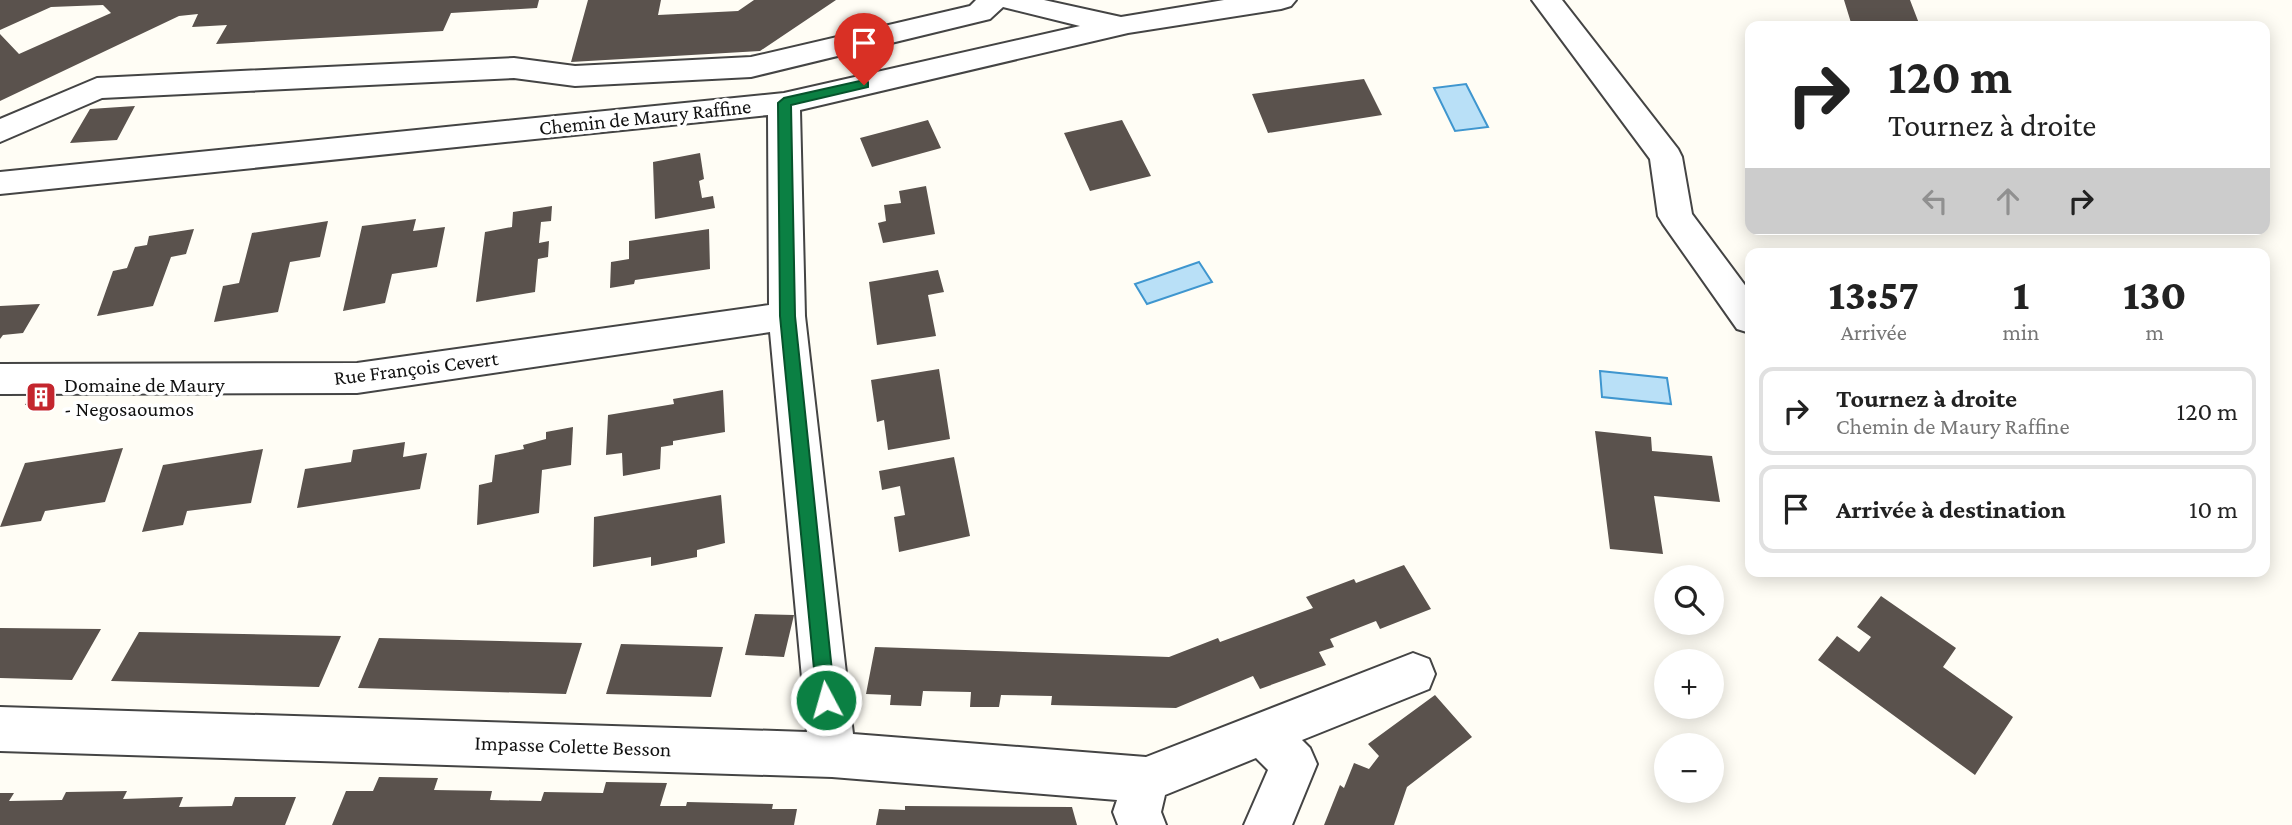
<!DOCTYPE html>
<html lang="fr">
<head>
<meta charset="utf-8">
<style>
  :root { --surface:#fff; --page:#f2f2f2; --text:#222; --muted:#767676; --line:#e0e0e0 }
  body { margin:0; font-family:"Crimson Pro",serif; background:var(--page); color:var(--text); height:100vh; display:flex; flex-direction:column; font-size:26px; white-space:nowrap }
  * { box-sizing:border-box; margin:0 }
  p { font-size:23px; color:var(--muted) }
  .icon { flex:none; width:38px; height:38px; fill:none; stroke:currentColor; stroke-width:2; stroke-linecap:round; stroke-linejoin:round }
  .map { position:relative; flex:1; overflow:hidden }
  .sheet { position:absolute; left:1745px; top:248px; width:525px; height:329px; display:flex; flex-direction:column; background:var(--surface); border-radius:14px; box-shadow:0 4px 18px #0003 }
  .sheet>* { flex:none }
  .guide { position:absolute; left:1745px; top:21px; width:525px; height:214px; border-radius:14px; box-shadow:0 4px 18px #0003; background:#fff; color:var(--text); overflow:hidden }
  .buttons { position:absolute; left:1654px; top:565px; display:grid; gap:14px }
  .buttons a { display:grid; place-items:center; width:70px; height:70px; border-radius:50%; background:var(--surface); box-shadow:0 4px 18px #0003; font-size:35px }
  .pin { position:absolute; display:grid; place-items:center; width:60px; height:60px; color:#fff; margin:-72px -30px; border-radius:50% 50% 50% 0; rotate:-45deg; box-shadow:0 0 7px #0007 }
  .pin .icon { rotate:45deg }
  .me { position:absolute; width:77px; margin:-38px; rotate:354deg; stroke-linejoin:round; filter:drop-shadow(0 0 5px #0008) }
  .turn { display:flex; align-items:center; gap:24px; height:147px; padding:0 28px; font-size:32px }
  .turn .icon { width:91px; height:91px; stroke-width:2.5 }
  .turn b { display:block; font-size:49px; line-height:60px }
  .lanes { display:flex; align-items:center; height:66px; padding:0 28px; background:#0003; justify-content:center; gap:35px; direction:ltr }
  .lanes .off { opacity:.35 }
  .eta { display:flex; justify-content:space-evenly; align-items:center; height:119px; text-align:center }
  .eta b { font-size:42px; font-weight:800; line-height:49px }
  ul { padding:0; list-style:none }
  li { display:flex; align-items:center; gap:21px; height:88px; margin:0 14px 10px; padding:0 14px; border:4px solid var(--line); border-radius:14px }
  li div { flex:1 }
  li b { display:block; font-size:26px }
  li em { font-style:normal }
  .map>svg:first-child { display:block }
  .water { fill:#b9e0f7; stroke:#3f96cf; stroke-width:2 }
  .building { fill:#5a524d }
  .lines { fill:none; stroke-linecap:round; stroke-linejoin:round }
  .minor-casing { stroke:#444; stroke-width:4 }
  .minor { fill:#fff; fill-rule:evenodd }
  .route { fill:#0b8043; stroke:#07532c; stroke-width:2 }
  .labels { text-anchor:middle; stroke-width:7; stroke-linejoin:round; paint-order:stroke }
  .street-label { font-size:21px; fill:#111; stroke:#fff }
  .poi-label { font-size:21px; fill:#111; stroke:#fff; text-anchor:start }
</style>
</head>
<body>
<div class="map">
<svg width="2292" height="825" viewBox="0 0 2292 825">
  <rect width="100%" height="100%" fill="#fffdf5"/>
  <path class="water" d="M1466,84l22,43 -33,4 -21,-43z
    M1199,262l13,20 -65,22 -12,-20z
    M1600,371l67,7 4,26 -69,-7z"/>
  <path class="building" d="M0,0h539l-2,8 -86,5 -8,18 -227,13 11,-19 -35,2 6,-13 -19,2 -179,85v-67l19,20 92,-41 -8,-8 -52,2 -51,23z
    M588,0h73l-3,15 80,-4 16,-11h82l-76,51 -189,11z
    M1844,0h66l10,26h-68z
    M1364,79l18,36 -114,18 -16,-39z
    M135,106l-18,34 -47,3 20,-34z
    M928,120l13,28 -69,19 -12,-29z
    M1122,120l29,56 -61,15 -26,-58z
    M700,153l4,26 -5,2 3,17 11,-2 2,12 -60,11 -2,-57z
    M926,186l9,48 -52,9 -5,-20 8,-2 -2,-16 17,-2 -2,-12z
    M552,206l-1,15 -10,1 -2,21 10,-2 -1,16 -10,2 -3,33 -59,10 9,-70 27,-5 1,-15z
    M416,219l-3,12 32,-4 -8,40 -45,7 -7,29 -42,8 19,-85z
    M328,221l-8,36 -30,5 -12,50 -64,10 9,-36 16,-3 13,-50z
    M194,229l-8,25 -15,3 -18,49 -56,10 16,-45 14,-3 8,-21 12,-2 2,-9z
    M709,229l1,40 -75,11 -1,4 -24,4 1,-26 18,-3v-18z
    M938,270l6,22 -16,3 8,41 -59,9 -8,-63z
    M40,304l-17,29 -20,2 -3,4v-33z
    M939,369l11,70 -62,11 -4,-30 -7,2 -6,-42z
    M57,390l-7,13 -25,2 8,-14z
    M723,390l2,42 -52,9v4l-12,2 -1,22 -37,7 -1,-23 -16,2 2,-40 66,-11 -1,-5z
    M573,427l-2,38 -29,5 -3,43 -62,12 2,-40 13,-3 3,-27 29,-6 -1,-4 23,-6v-7z
    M1595,431l56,6 1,14 60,5 8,46 -66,-6 9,58 -53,-5z
    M405,442l-2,15 24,-4 -7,36 -123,19 8,-39 46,-7 2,-12z
    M123,448l-18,54 -60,9 -4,10 -41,6 25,-64z
    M263,449l-12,54 -64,8 -4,14 -41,7 21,-67z
    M954,457l16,79 -71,16 -5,-35 11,-2 -5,-29 -18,4 -3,-19z
    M721,495l4,48 -28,7v7l-46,9v-9l-58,10 1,-50z
    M1404,565l27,44 -51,20 -4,-8 -46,18 4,8 -15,5 7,13 -66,24 -7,-13 -77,32 -125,-3 1,-9 -51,-1 -2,12h-29l1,-15 -48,-1 -2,15 -31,-1 1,-10 -25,-1 9,-47 294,10 49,-19 2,4 93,-34 -7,-11 48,-18 2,4z
    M1881,596l75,52 -13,19 70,50 -38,58 -157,-115 19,-24 22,16 12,-15 -14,-10z
    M755,614l39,1 -10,42 -39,-2z
    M0,628l101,1 -29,51 -72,-2z
    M139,632l202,4 -22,51 -208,-6z
    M379,638l203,5 -16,51 -208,-6z
    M621,644l102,3 -12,50 -105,-3z
    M1435,695l37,42 -65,50 -13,38h-70l16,-40 4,3 10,-25 15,6 10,-13 -11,-12z
    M379,777l59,1 -4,12 58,1 -2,9 51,1 3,-9 59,1 3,-11 61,1 -7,23h26l1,-4 86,2 -1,5h25l-3,16h-462l14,-34h27z
    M127,791l-4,8 60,-2 -4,10 53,-1 3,-9h61l-11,28h-285v-32h14l-5,8 53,-1 4,-8z
    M905,806l167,1 5,18h-201l3,-16 26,1z"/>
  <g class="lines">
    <g class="minor-casing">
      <path id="minor" d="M976,0h68l77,17 103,-17h72l-5,6 -10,3 -153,24 -328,77 5,206 48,418 293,23 267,-104 16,6 6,15 -6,15 -127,51 8,8 7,16 -25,61h-48l24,-55 -12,-12 -91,37 -4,17 5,13h-48l-5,-13 4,-12 -285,-23 -832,-26v-44l807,25 -37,-400 -413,61 -357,1v-30l357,-1 412,-58 -1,-190 -768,79v-22l784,-79 296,-67 -77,-19 -13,12 -239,58 -176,9 -61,-8 -412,20 -102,44v-23l97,-41 417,-20 61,8 176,-9 219,-51z
        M1532,0h30l116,149 4,8 10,57 58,78v41l-13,-4 -74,-105 -5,-8 -8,-57z"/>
    </g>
    <use href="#minor" class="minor"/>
  </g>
  <path class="route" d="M864,80l4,2v5l-77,18 4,211 40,384 -2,6 -7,3 -6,-3 -3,-6 -37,-384 -2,-213 6,-5z"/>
  <defs>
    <g id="building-square" transform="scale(1.575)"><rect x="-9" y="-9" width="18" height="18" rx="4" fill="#c4262e" stroke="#fff"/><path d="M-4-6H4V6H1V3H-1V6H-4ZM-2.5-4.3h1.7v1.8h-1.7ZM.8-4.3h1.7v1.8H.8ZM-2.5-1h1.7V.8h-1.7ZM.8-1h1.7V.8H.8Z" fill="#fff"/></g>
  </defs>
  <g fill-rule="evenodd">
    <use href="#building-square" x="41" y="397"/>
  </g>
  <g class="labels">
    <g class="street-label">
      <text transform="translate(645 117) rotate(-6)" y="7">Chemin de Maury Raffine</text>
      <text transform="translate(416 368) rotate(-7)" y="7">Rue François Cevert</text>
      <text transform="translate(573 746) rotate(2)" y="7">Impasse Colette Besson</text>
    </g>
    <g class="poi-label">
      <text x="64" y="392">Domaine de Maury<tspan x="64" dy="24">- Negosaoumos</tspan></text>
    </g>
  </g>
</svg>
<div class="buttons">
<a><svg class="icon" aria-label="search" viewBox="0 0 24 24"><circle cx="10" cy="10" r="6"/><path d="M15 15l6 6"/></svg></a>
<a>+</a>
<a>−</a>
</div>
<div class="pin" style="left:864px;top:85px;background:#d93025"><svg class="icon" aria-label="arrive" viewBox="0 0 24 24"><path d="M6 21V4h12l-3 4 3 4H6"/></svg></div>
<svg class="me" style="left:826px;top:700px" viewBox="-20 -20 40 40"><circle r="17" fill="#0b8043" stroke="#fff" stroke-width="3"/><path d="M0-11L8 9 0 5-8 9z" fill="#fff"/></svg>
<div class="guide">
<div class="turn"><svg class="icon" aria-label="right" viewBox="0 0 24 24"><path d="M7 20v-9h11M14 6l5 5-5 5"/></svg><div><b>120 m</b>Tournez à droite</div></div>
<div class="lanes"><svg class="icon off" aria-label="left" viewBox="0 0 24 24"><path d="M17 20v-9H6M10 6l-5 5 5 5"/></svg><svg class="icon off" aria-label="ahead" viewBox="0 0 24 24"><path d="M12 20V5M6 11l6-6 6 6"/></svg><svg class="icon" aria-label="right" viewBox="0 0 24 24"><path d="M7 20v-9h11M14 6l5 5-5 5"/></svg></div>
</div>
<section class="sheet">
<div class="eta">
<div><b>13:57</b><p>Arrivée</p></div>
<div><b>1</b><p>min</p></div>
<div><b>130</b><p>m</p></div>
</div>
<ul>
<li><svg class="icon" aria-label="right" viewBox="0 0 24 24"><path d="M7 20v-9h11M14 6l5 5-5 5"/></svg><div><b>Tournez à droite</b><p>Chemin de Maury Raffine</p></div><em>120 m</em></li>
<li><svg class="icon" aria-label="arrive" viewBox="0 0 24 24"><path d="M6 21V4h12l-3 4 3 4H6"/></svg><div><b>Arrivée à destination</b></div><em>10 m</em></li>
</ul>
</section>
</div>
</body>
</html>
